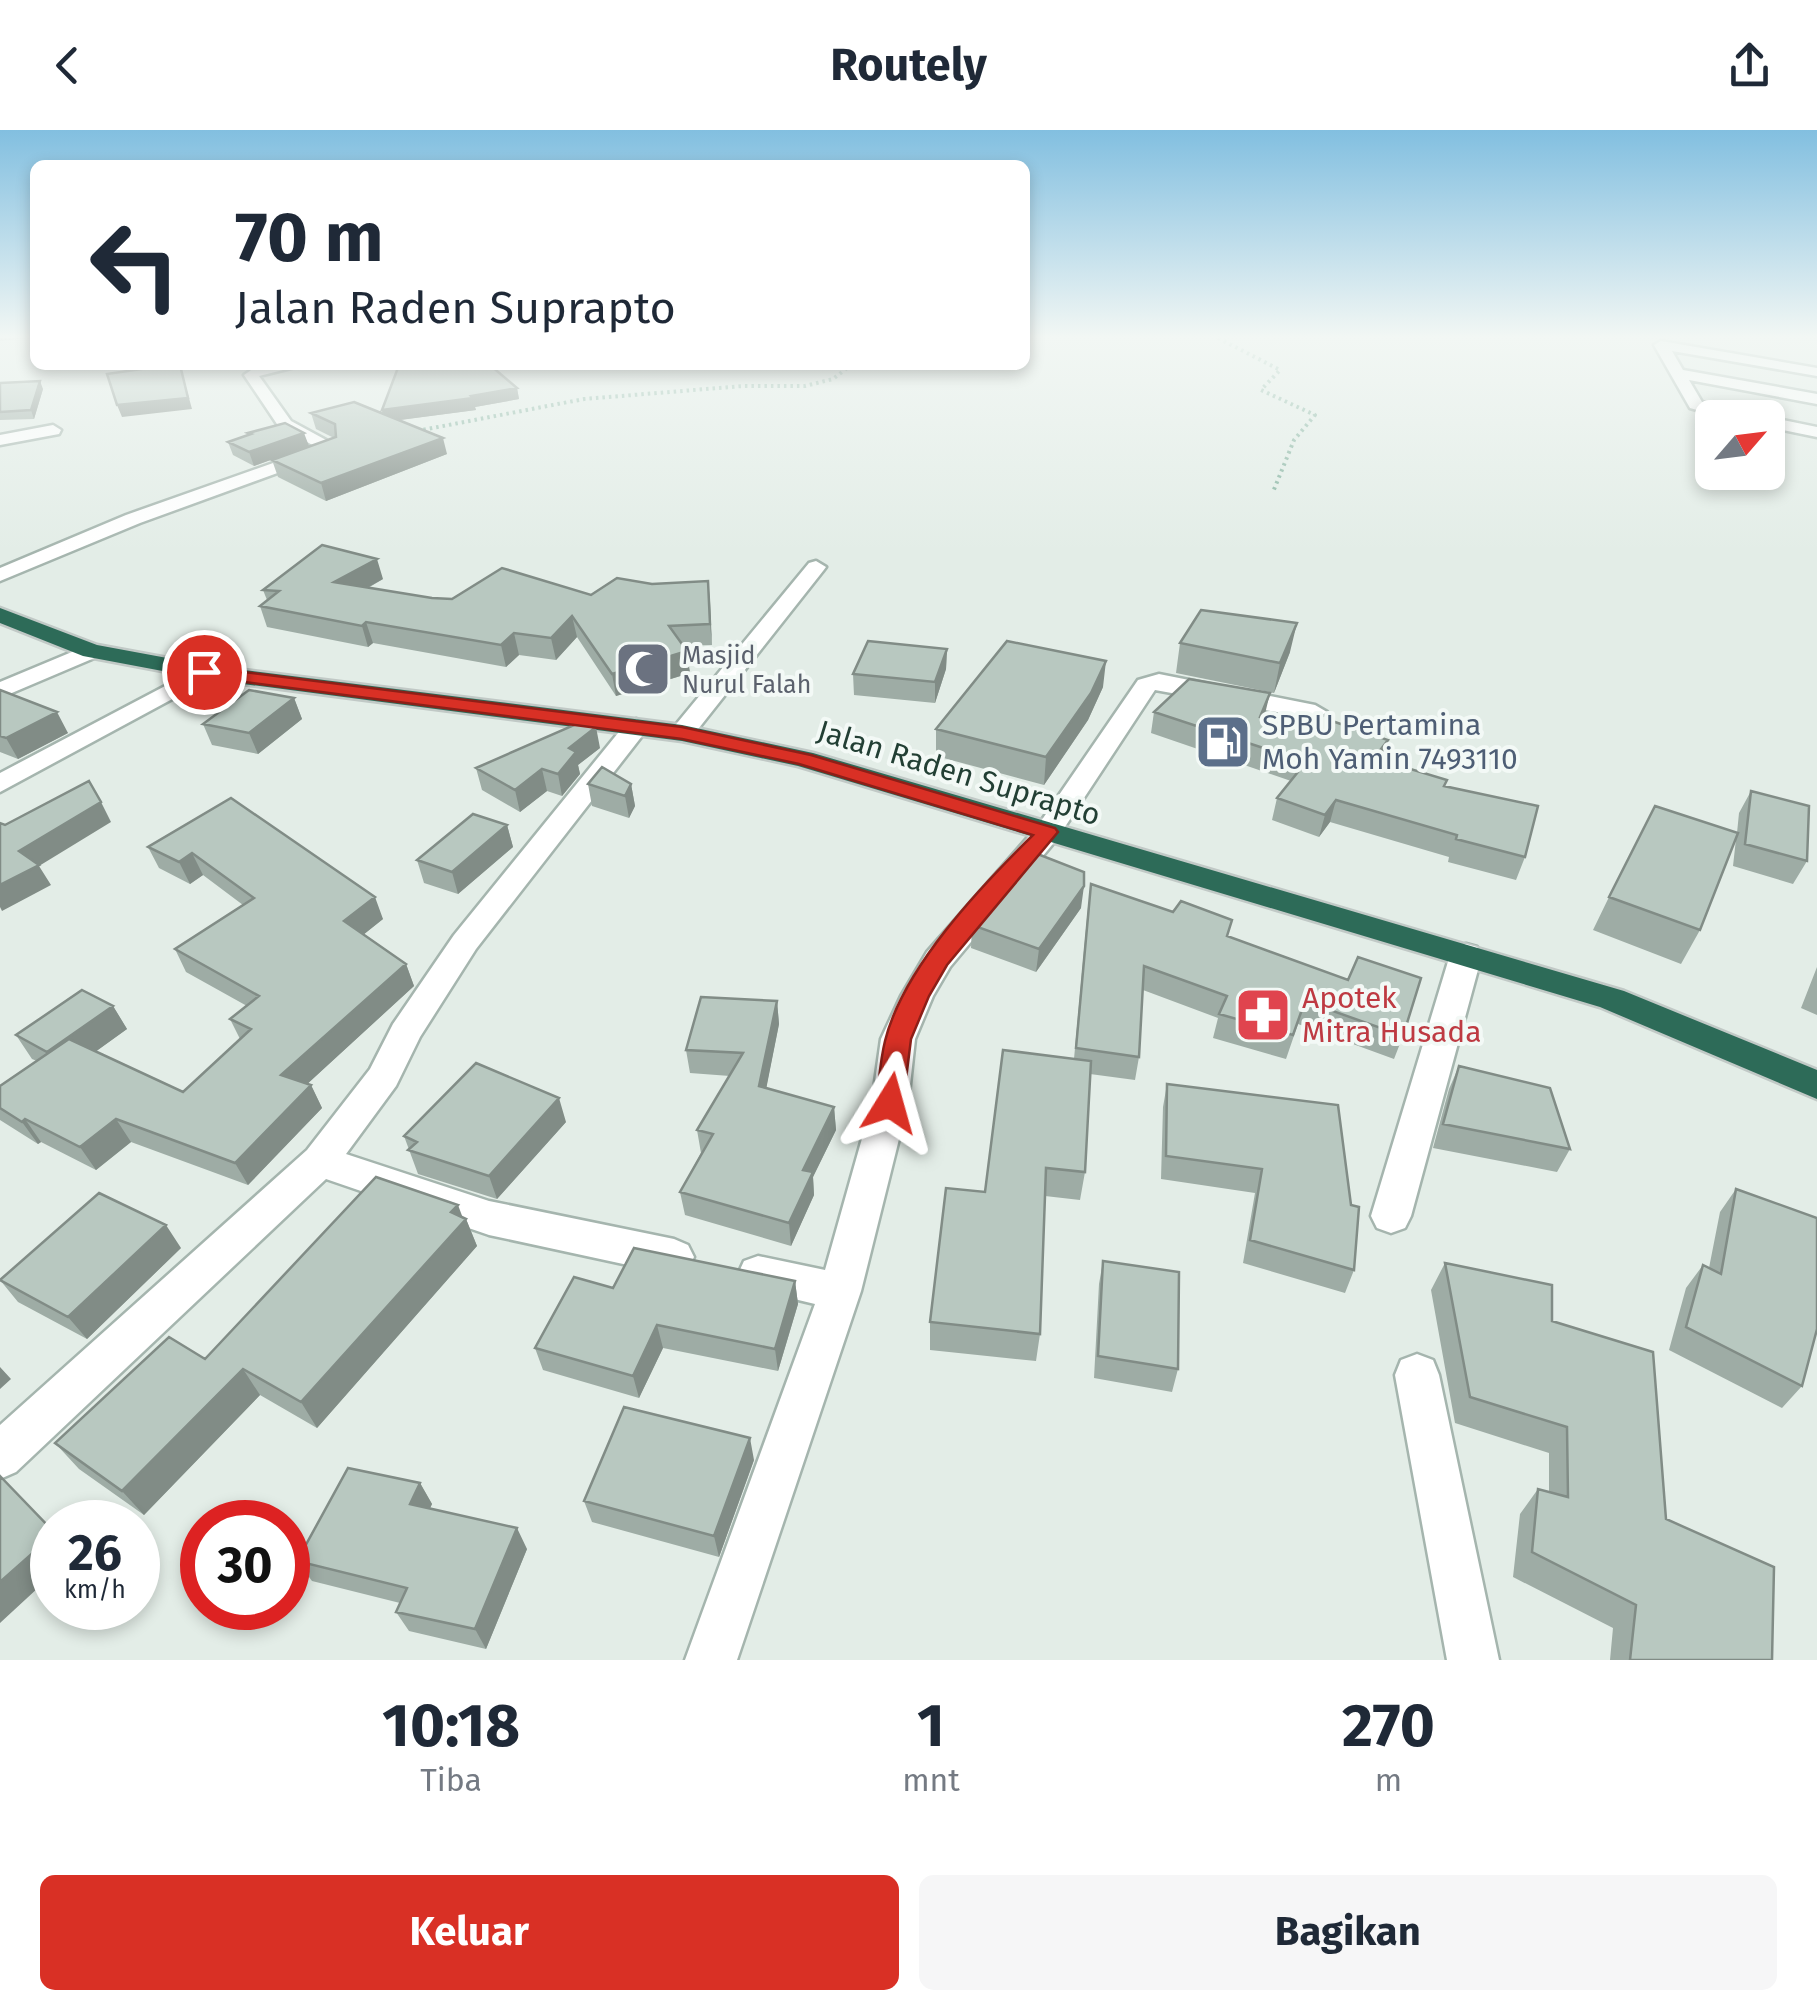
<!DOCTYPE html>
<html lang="id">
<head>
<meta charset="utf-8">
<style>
  :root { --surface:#fff; --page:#f6f6f7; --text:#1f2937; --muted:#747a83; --accent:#d93025 }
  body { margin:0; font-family:"Fira Sans",sans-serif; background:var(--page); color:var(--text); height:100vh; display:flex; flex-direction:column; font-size:38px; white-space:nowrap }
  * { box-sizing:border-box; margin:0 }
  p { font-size:32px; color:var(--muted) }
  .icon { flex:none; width:55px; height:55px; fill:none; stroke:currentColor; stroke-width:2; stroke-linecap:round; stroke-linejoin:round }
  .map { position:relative; height:1530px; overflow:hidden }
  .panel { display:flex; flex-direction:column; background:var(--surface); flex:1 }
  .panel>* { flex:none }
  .guide { position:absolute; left:30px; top:30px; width:1000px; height:210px; border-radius:15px; box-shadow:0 5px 15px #0003; background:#fff; color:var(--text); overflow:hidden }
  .needle { width:65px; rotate:62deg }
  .buttons { position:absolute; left:1695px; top:270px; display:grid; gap:20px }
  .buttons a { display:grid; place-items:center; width:90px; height:90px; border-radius:15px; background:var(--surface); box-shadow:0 5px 15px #0003; font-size:50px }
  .speed { position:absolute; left:30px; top:1370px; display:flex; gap:20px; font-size:50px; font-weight:700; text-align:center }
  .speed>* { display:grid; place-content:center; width:130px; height:130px; border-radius:50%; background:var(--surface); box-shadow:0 5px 15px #0003; line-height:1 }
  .speed small { font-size:25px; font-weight:400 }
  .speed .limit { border:15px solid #d22; background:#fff; color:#111 }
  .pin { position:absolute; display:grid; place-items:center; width:85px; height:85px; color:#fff; margin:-42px; border:5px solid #fff; border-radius:50%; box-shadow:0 2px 10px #0007 }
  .me { position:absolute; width:110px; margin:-55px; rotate:8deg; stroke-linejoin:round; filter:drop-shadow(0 0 8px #0008) }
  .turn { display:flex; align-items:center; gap:35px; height:210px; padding:0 40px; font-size:45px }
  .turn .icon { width:130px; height:130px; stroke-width:2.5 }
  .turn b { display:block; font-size:70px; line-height:85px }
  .eta { display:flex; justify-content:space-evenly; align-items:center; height:170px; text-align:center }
  .eta b { font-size:60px; font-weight:700; line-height:70px }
  .action { display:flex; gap:20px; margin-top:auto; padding:20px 40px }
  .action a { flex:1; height:115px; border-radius:15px; background:var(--accent); color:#fff; font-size:40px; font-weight:700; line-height:115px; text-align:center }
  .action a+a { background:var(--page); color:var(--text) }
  header { display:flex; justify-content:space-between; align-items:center; height:130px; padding:0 40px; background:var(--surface); font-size:45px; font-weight:700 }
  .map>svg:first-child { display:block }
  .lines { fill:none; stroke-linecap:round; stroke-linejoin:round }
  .minor-casing { stroke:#a5b5ae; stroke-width:5 }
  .highway-casing { stroke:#c1c9c6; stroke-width:5 }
  .path { stroke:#83b19e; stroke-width:4; stroke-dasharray:2.5 4; stroke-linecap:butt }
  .minor { fill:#fff; fill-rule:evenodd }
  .highway { fill:#2d6b58; fill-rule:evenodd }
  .wall { fill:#9eaca5 }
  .shaded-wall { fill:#818c86 }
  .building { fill:#b8c8c0; stroke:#818c86; stroke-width:2.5 }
  .route { fill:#d93025; stroke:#8d1f18; stroke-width:2.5 }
  .labels { text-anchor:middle; stroke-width:8; stroke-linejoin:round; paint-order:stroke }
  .far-worship-label { font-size:25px; fill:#5b616d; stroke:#f3f9f6; text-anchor:start }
  .service-label { font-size:30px; fill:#4e5e75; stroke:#f3f9f6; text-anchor:start }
  .street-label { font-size:30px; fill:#223f34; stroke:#f3f9f6 }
  .health-label { font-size:30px; fill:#be3a42; stroke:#f3f9f6; text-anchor:start }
</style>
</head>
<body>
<header><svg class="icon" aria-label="back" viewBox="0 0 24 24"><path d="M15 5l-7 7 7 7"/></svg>Routely<svg class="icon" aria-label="share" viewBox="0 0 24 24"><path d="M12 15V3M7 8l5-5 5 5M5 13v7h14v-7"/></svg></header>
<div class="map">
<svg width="1817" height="1530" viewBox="0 0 1817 1530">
  <rect width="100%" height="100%" fill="#e3ede7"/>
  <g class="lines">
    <g class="minor-casing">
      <path id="minor" d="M1661,211l156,27v8l-145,-25 11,19 134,24v10l-128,-24 13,22 52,16h-29l-35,-10 -36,-63z
        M303,235l-44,11 32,45 35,19v8l-6,1 -41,-22 -35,-52 13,-9z
        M1768,287l49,10v10l-49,-10z
        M53,295l8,5 -2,4 -59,11v-10z
        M310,320l6,1v8l-176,64 -140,58v-13l126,-53z
        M816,431l10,6 -3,4 -132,167h-18l-4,-5 4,-5 136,-165z
        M91,514l11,7 -3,5 -99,42v-16z
        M205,535l8,2 4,5 -4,5 -213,115v-19z
        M1159,544l156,31 12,7 -12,7 -160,-29 -98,149 -107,128 -17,29 -18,43 -7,64 -47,188 -124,369h-52l130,-356 -71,-17 -6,-13 6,-13 14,-5 67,14 47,-167 9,-64 20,-43 26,-44 110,-125 101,-147z
        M636,589l13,8 -173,222 -56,88 -24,49 -50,68 143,47 185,38 14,6 6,12 -6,12 -14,6 -185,-40 -163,-56 -310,293 -16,7v-54l307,-275 63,-81 23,-45 61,-89 173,-213z
        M1466,814l11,3 5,8 -71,261 -6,12 -14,5 -14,-5 -6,-12 79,-261 5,-8z
        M1417,1224l16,6 6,15 60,285h-52l-52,-285 6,-15z"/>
    </g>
    <g class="highway-casing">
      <path id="highway" d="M0,478l97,37 108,20 477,60 131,28 811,238 193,79v29l-217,-92 -802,-241 -116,-25 -477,-62 -122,-23 -83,-33z"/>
    </g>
    <path class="path" d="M1218,208l62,32 -19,20 54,25 -21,25 -21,52
      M417,301l167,-32 159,-13h62l28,-7 18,-14"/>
    <use href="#minor" class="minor"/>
    <use href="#highway" class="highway"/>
  </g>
  <path class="wall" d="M0,253l43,6 -9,30 -34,1z
    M517,258l2,11 -44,8 1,3 -77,10 48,34 -121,47 -48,-24 -6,-17 62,-22 -18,-9 -5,-16h71v-3z
    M248,303l61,13 -55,20 -21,-11 -5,-13 21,-7z
    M383,449l-15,9 64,10 20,1 139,-4 61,-11 56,-3 4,64 -28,1 6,27 -74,23 -39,-59 -21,23 -37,-5 -13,12 -133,-24 -5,4 -101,-20 -7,-21 7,-6 -4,-10z
    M1180,513l110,9 -16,41 -98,-20z
    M947,519l-1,20 -11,34 -81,-8 -1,-21z
    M1103,557l-15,33 -44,65 -108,-29v-27z
    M0,560l68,43 -50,26 -18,-7z
    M294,568l8,21 -44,35 -46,-9 -9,-21z
    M1154,582l111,2 -1,4 59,18 65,4 -6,21 63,25 80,71 -9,23 -68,-18 1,-5 -119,-35 -11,15 -47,-17 5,-22 14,-17 -140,-48z
    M600,618l-22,17 2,9 -18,22 -15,-5 -27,21 -38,-22 -6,-22z
    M588,654h43l4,22 -6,12 -37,-12z
    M1751,661l56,70 -14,23 -60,-18 3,-27 -36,91 -19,34 -88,-34 16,-33 128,-64 2,-20z
    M231,668l152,121 -19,15 42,30 8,22 -107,98 4,1 11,23 -74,77 -117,-43 -35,28 -55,-28 -3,2 -38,-24v-34l37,-25 -5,-2 -16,-24 97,-29 14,23 -31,22 87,41 57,-53 -10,-20 17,-13 -61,-34 -11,-23 68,-44 -40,-30 -13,9 -31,-16 -11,-21z
    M507,695l6,22 -55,47 -34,-11 -7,-23z
    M1088,777l140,30 175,99 -9,23 -96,-35 -12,35 -73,-21 5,-20 -75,-28 -4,67 -4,23 -45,-6 -5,98 -5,28 -35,-4 -5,138 -4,27 -106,-11v-28l55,-130 89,-133z
    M1081,778l-45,64 -65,-24 1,-23z
    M1817,837v48l-16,-7z
    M777,871l2,23 -13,64 68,19 2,23 -23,47 1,18 -23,51 -106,-31 -5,-23 21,-39 -4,-23 33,-54 -40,-3 -4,-23z
    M1459,936l111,83 -13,23 -124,-24 16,-59z
    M1167,954l171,21 16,165 -9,23 -102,-30 12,-70 -94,-14 2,-72z
    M566,992l-69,77 -79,-25 -14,-38z
    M1736,1059l66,197 -20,22 -113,-58 17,-62 17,-23 6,3 11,-56z
    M463,1087l3,2 11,27 -160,182 -57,-33 -116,120 -65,-46 -24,-26 150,-84z
    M181,1118l-94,91 -69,-37 -18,-22z
    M1103,1131l75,108 -6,23 -78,-14 5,-94z
    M1445,1133l107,58 114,198 106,141h-162l3,-32 -100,-51 7,-63 18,-25 11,3v-39l-94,-30 -24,-133z
    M795,1151l3,23 -20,67 -115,-23 -24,50 -96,-28 -8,-22 78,-60z
    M754,1330l-35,97 -127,-35 -8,-21z
    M420,1353l12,21 -2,4 97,41 -41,100 -77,-18 -13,-19 4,-9 -88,-22 -15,-20z"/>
  <path class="shaded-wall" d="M0,208h27l-27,3z
    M180,235l12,44 -70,8 -5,-12z
    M40,251l3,8 -9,30 -3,-9z
    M517,258l2,11 -44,8 1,3 -91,12 -3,-12z
    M304,303l5,13 -55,20 -5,-14z
    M443,308l4,16 -121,47 -5,-18z
    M377,429l6,20 -43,24 -6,-21z
    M708,451l2,20 2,44 -2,-21z
    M572,486l5,21 -21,23 -5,-22z
    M366,492l7,21 -5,4 -6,-21z
    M1297,493l-7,29 -16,41 6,-30z
    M514,503l5,22 -13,12 -5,-22z
    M947,519l-1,20 -11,34v-21z
    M687,521l3,22 -74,23 -4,-22z
    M1106,531l-3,26 -15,33 -44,65 2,-28z
    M1270,563l-5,21 -9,24 4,-21z
    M294,568l8,21 -44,35 -9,-21z
    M57,582l11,21 -50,26 -12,-21z
    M596,597l4,21 -22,17 2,9 -18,22 -4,-22 11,-26z
    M1388,610l-6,21 -8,-3z
    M542,639l5,22 -27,21 -5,-22z
    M631,654l4,22 -6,12 -4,-22z
    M1336,670l-6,22 -11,15 6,-22z
    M101,672l10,20 -72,44 12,19 -49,26 -2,-4v-22l19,-34z
    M507,695l6,22 -55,47 -6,-22z
    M192,723l11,22 -13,9 -11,-22z
    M1084,756l-3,22 -45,64 3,-23z
    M375,767l8,22 -30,24 -9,-22z
    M406,834l8,22 -122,112 -11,-23z
    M777,871l2,23 -17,86 -3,-24z
    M113,876l14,23 -65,47 -15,-24z
    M311,955l11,23 -74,77 -13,-22z
    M559,968l7,24 -69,77 -8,-23z
    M834,977l2,23 -23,47 1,18 -23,51 -2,-23 14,-53z
    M25,989l16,23 -3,2 -16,-22z
    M116,989l15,23 -35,28 -16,-23z
    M458,1075l6,16 2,-2 11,27 -160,182 -16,-26z
    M166,1095l15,23 -94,91 -19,-22z
    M795,1151l3,23 -20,67 -3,-22z
    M657,1195l6,23 -24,50 -6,-22z
    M0,1237l11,12 -11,10z
    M243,1239l17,26 -116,120 -22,-24z
    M750,1308l4,22 -35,97 -5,-21z
    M420,1353l12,21 -10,21 -12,-21z
    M517,1398l10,21 -41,100 -11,-20z
    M52,1406v39l-52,48v-41z"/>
  <path class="building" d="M169,235h11l8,33 -71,7 -10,-31z
    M399,235h91l27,23 -46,8 2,2 -91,12z
    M40,251l-9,29 -31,2v-29z
    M354,272l89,36 -122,45 -49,-23 64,-23 -1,-13 -24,-11z
    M285,293l19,10 -55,19 -21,-10 23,-8 -3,-1z
    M322,415l55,14 -43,23 98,16 20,1 50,-31 89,27 26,-17 35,6 56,-3 2,43 -41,2 18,25 -75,23 -40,-58 -21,22 -37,-5 -13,12 -135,-23 -4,4 -102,-20 19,-15 -16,-1z
    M1201,480l96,13 -17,40 -100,-20z
    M868,511l79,8 -12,33 -82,-8z
    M1007,511l99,20 -15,32 -45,64 -110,-28z
    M1189,549l81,14 -10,24 63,19 12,-14 53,18 -14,18 73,22 -3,6 94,20 -13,51 -69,-18 1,-4 -121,-35 -11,15 -48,-17 29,-36 -152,-50z
    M0,560l57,22 -51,26 -6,-2z
    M249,560l45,8 -45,35 -46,-9z
    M590,588l6,9 -27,21 7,4 -18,22 -16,-5 -27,21 -39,-22z
    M602,637l29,17 -6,12 -37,-12z
    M89,651l12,21 -82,49 20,14 -39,20v-62l5,2z
    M1751,661l58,15 -2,55 -62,-17z
    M231,668l144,99 -31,24 62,43 -125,111 30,10 -76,78 -119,-44 -36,28 -55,-28 -3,3 -22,-14v-22l69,-47 114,53 68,-63 -21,-10 29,-23 -84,-47 79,-51 -62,-45 -13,9 -31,-15z
    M1655,676l83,27 -38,97 -91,-33z
    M473,684l34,11 -55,47 -35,-12z
    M1035,723l49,19v14l-45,63 -67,-24z
    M1091,754l82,28 8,-11 51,19 -5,16 121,44 10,-23 63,21 -18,58 -98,-35 -12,34 -74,-21 8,-18 -83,-30 -5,91 -63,-9z
    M82,860l31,16 -66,46 -31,-17z
    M701,867l76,4 -18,85 75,21 -31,63 10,2 -24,51 -109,-31 33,-58 -16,-4 46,-77 -57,-3z
    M1003,920l88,11 -6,111 -39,-4 -6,166 -110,-12 16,-134 39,4z
    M476,933l83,35 -70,78 -81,-26 9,-8 -13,-6z
    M1459,936l91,22 20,61 -127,-25z
    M1167,954l171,21 13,100 8,2 -5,63 -104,-30 12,-71 -96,-13z
    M376,1047l82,28 -7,7 15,7 -165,183 -58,-33 -121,122 -67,-48 114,-106 36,22z
    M1736,1059l81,29v111l-15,57 -116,-59 17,-62 18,9z
    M99,1063l67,32 -98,92 -68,-37z
    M634,1118l161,33 -20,68 -118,-24 -24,51 -98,-28 39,-71 39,11z
    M1103,1131l76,11 -1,97 -80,-13z
    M1445,1133l107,22v36l101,31 13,167 108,48 -2,93h-142l6,-55 -104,-53 6,-63 30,8 -1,-70 -97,-30z
    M624,1277l126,31 -36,98 -130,-35z
    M348,1338l72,15 -10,21 107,24 -42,101 -79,-17 11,-24 -110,-27z
    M0,1346l52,54v6l-52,46z"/>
  <linearGradient id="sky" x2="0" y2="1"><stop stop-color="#82bfe0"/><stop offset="0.49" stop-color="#f2f7f4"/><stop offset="1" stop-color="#f2f7f4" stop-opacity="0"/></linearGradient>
  <rect width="1817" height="422" fill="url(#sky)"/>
  <path class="route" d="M204,537l478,60 129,28 244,73 3,4 -111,133 -18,31 -18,43 -8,64 -4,7 -9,3 -10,-3 -4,-7c3,-20 4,-42 9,-62 18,-73 95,-154 148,-206l-234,-71 -117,-25 -484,-63v-8z"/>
  <defs>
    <g id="mosque-square" transform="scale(2.875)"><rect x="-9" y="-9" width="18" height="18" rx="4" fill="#6b7280" stroke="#f3f9f6"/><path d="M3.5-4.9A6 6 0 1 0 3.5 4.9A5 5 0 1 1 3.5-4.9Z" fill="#fff"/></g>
    <g id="fuel-square" transform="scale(2.875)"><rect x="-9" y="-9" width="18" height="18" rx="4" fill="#5c6f8a" stroke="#f3f9f6"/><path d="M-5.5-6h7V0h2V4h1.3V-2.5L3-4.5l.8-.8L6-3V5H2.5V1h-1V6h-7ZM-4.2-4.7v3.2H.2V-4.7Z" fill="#fff"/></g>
    <g id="pharmacy-square" transform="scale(2.875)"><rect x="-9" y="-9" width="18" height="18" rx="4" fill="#e0444e" stroke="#f3f9f6"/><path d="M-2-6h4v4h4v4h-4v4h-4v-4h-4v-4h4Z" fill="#fff"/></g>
  </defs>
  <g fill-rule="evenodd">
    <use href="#mosque-square" x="643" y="539"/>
    <use href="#fuel-square" x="1223" y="612"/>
    <use href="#pharmacy-square" x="1263" y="885"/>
  </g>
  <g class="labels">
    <g class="far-worship-label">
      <text x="682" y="534">Masjid<tspan x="682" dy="29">Nurul Falah</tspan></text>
    </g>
    <g class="service-label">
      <text x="1262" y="605">SPBU Pertamina<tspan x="1262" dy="34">Moh Yamin 7493110</tspan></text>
    </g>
    <g class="street-label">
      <text transform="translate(959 643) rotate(17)" y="10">Jalan Raden Suprapto</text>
    </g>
    <g class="health-label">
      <text x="1302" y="878">Apotek<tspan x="1302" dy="34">Mitra Husada</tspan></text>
    </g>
  </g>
</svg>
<div class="buttons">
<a><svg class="needle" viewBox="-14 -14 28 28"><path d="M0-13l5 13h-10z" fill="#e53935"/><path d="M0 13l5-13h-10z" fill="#747a83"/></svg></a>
</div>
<div class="speed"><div>26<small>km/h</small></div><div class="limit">30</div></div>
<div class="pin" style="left:204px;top:542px;background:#d93025"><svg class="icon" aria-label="arrive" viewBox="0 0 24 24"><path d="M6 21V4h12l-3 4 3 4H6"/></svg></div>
<svg class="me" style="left:890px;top:973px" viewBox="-20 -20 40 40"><path d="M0-17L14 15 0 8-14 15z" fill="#d93025" stroke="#fff" stroke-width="4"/></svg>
<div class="guide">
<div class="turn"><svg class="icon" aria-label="left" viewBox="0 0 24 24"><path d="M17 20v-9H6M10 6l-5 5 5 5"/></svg><div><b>70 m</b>Jalan Raden Suprapto</div></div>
</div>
</div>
<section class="panel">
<div class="eta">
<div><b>10:18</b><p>Tiba</p></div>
<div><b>1</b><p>mnt</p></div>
<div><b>270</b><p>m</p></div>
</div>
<div class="action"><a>Keluar</a><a>Bagikan</a></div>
</section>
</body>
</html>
